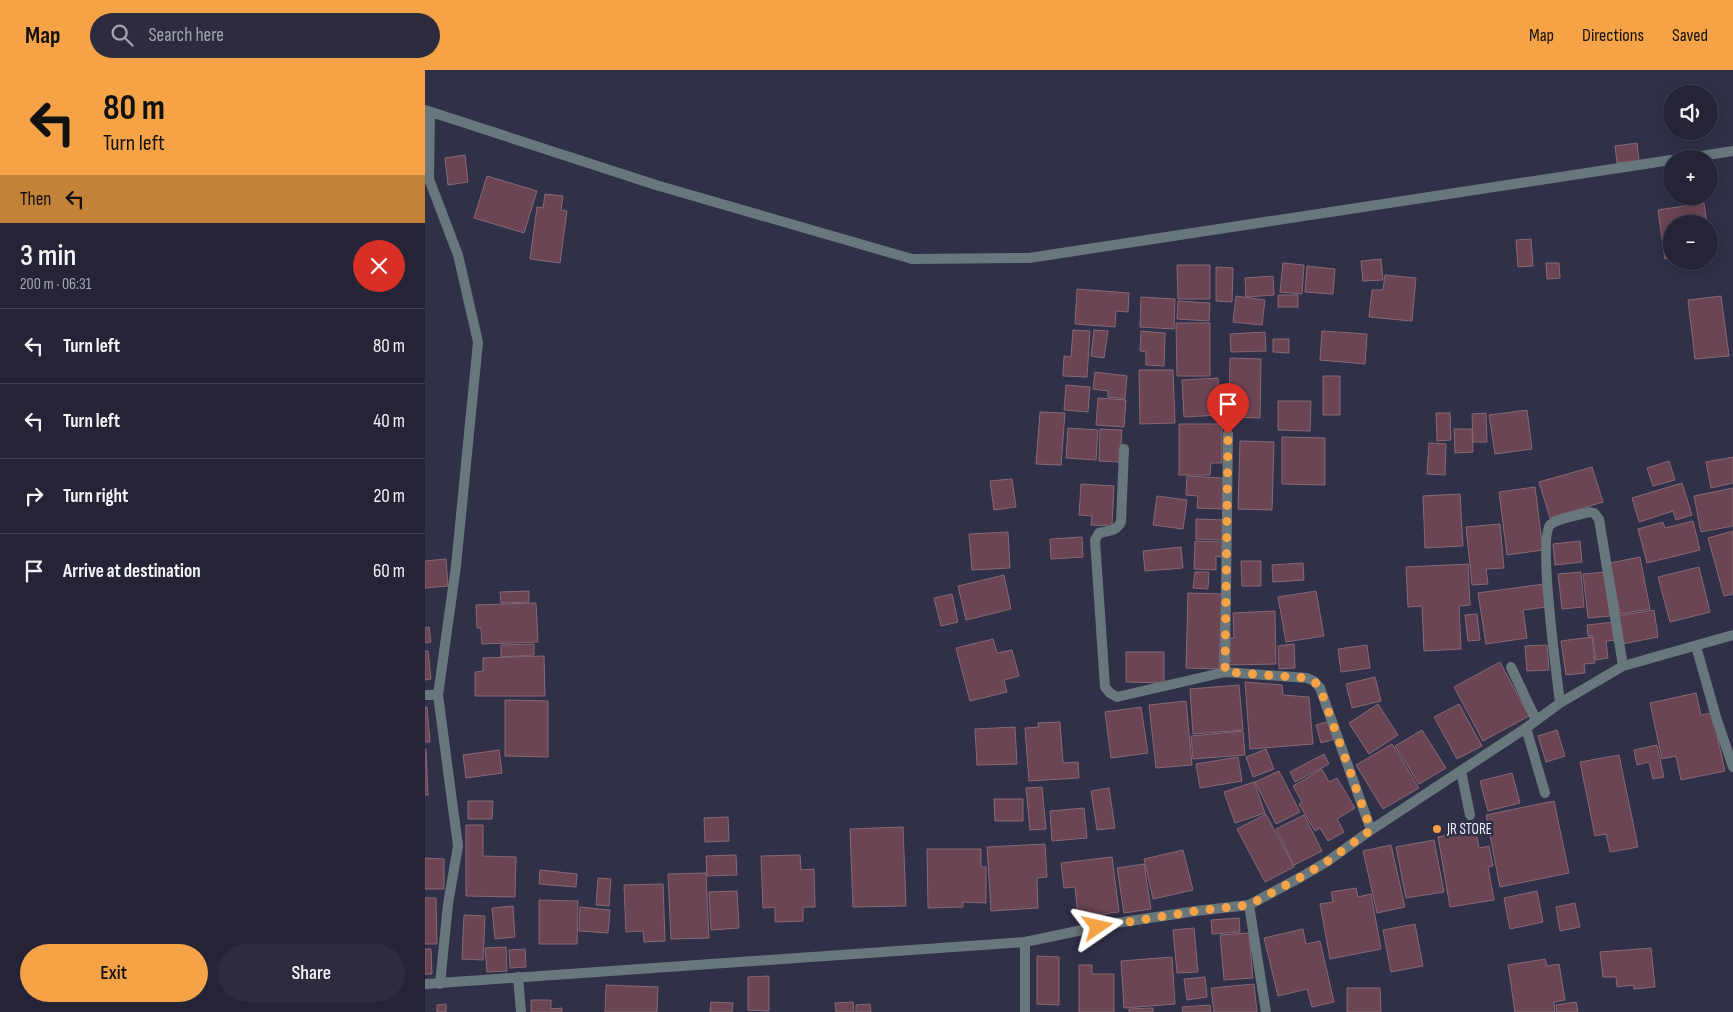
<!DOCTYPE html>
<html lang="en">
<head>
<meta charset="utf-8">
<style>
  :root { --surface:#242436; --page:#2c2c3e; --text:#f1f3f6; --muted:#a3a4ad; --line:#414151; --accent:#f6a247 }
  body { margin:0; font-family:"Sofia Sans Condensed",sans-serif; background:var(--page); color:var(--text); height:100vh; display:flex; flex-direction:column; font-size:19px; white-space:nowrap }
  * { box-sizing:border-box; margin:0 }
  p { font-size:16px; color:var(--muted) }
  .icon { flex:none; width:28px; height:28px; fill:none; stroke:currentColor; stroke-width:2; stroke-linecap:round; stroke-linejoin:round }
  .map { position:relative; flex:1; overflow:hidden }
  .sheet { display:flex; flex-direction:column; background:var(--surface); width:425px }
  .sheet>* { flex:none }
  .guide { background:#f6a247; color:#111; overflow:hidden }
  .controls { position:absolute; left:1238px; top:15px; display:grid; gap:10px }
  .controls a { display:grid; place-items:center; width:55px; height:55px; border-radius:50%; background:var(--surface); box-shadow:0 2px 12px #0003,0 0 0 1px var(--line); font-size:25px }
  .pin { position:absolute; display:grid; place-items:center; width:42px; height:42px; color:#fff; margin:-51px -21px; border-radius:50% 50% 50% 0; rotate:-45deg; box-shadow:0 0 5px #0007 }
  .pin .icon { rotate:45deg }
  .me { position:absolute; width:55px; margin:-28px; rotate:79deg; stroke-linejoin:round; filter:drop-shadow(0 0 4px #0008) }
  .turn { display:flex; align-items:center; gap:18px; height:105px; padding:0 20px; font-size:22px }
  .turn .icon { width:65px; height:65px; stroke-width:2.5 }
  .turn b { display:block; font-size:35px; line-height:42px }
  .then { display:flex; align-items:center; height:48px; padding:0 20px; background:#0003; gap:10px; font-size:19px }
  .round { display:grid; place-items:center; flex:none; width:52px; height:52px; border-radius:26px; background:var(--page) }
  .summary { display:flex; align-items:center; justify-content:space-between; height:85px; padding:0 20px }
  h1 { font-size:30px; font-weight:600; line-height:38px }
  .primary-button { display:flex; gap:10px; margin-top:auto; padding:10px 20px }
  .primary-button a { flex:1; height:58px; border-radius:30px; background:var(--accent); color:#111; font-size:20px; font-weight:600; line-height:58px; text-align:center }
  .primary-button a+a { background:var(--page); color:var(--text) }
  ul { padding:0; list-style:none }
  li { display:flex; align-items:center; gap:15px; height:75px; padding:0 20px; border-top:1px solid var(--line) }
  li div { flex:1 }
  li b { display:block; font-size:19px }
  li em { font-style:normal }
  header { display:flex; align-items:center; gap:30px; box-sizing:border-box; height:70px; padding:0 25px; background:var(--accent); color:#111 }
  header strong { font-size:24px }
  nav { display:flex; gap:28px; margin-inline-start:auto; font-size:18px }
  .search { width:350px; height:45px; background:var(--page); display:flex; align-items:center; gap:12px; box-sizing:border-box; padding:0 18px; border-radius:28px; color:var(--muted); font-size:19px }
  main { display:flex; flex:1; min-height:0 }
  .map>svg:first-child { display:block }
  .building { fill:#6b4554; stroke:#876874 }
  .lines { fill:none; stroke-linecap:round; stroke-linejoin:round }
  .service { stroke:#68777b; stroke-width:10 }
  .minor { stroke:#68777b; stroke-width:10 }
  .route { stroke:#f6a247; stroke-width:9; stroke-dasharray:0 16.2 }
  .poi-dot { fill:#f6a247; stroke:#303048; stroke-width:2 }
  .labels { text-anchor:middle; stroke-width:5; stroke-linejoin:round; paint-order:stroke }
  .poi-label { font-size:15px; fill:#ecedfd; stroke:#303048; text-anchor:start }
</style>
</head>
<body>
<header>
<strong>Map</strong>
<div class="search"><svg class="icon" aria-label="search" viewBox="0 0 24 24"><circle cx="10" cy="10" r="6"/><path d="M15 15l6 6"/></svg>Search here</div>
<nav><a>Map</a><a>Directions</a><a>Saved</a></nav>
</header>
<main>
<section class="sheet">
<div class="guide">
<div class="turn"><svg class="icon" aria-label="left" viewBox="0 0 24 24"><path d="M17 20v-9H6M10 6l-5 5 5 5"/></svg><div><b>80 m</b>Turn left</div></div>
<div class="then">Then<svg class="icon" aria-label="left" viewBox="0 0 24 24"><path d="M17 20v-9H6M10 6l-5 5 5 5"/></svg></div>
</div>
<div class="summary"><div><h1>3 min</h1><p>200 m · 06:31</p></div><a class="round" style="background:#d93025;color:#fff"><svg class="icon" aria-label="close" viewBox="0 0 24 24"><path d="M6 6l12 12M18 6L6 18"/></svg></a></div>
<ul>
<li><svg class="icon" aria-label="left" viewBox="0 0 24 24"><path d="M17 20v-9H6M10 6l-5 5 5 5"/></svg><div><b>Turn left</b></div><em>80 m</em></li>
<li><svg class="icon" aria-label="left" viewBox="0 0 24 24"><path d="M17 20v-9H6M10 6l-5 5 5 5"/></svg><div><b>Turn left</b></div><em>40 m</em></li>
<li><svg class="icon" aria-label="right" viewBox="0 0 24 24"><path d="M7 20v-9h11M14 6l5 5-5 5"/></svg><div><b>Turn right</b></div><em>20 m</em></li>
<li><svg class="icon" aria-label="arrive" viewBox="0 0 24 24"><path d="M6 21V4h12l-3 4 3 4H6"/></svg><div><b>Arrive at destination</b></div><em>60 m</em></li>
</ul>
<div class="primary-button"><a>Exit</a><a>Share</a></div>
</section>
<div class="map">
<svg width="1308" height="942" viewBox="0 0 1308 942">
  <rect width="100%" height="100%" fill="#303048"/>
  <path class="building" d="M1212,73l2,18 -22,2 -2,-17z
    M40,85l3,27 -20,3 -3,-27z
    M62,106l50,15 -13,42 -50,-15z
    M120,124l18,2 -2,14 6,1 -7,52 -30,-4 7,-52 6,1z
    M1279,133l3,21h-36v34l-6,1 -7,-49z
    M1106,169l2,27 -15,1 -2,-27z
    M956,189l2,21 -20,1 -2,-20z
    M858,193l21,2 -2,29 -22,-2z
    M1121,193h13l1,15 -13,1z
    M752,195h33v34h-32z
    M882,196l28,3 -2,25 -28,-2z
    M791,197l17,1 -1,34 -16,-1z
    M960,205l31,3 -4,43 -43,-4 3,-27h11z
    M848,206l1,19 -28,2 -1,-19z
    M652,219l52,4 -1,19 -12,-1 -1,16 -40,-3z
    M853,225h20v12h-20z
    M811,226l29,4 -3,25 -29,-3z
    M1296,226l8,60 -34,3 -7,-59z
    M716,227l34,2 -1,30 -34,-2z
    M753,231l32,2 -1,18 -32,-2z
    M751,253h34v53h-33z
    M648,260l17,1 -3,46 -24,-1 1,-20 7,1z
    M669,260l14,1 -4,27 -13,-2z
    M716,261l24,2 -1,33 -18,-1v-13l-6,-1z
    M897,261l45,3 -2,30 -45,-4z
    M840,262l1,19 -35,1 -1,-18z
    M848,269h16v14l-16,-1z
    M805,288l31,1 -1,59 -31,-1z
    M714,300h34l2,53 -35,1z
    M670,302l32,4 -2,23 -17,-2v-6l-15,-2z
    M898,306h17v39h-17z
    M793,308l2,37 -36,2 -2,-37z
    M641,315l24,2 -2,25 -24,-2z
    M673,328l28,2 -2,27 -28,-2z
    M853,331h33l-1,30 -32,-1z
    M1102,340l5,39 -37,5 -6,-39z
    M615,342l25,1 -4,52 -25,-1z
    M1011,343h14l1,27 -14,1z
    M1061,343l1,29h-14l-1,-28z
    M754,354h43v39h-11l-1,12h-31z
    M643,358l30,2 -2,30 -30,-2z
    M675,359l22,1 -2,32 -21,-1z
    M1029,359h18l1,23 -18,1z
    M857,367l43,1v47l-43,-1z
    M815,371l34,1 -2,68 -34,-1z
    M1004,373l17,1 -1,31 -18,-1z
    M1308,387v26l-22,5 -5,-26z
    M1244,391l6,19 -22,6 -6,-18z
    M1167,397l11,35 -53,16 -11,-36z
    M762,406l36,2v31l-26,-1 1,-12 -12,-1z
    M587,409l4,28 -22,3 -4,-29z
    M1257,413l10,32 -16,5 -3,-9 -34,11 -7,-24z
    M656,414l33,2 -2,40 -21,-1 1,-9 -13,-1z
    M1110,417l8,63 -36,5 -8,-63z
    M1308,418v38l-32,6 -7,-36z
    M1035,424l3,52 -38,2 -2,-52z
    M732,426l30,4 -4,29 -30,-4z
    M771,449l29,1 -1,20 -28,-1z
    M1268,451l7,29 -53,13 -9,-34 25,-7 2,6z
    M1075,454l4,44 -18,1 2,15 -16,1 -6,-58z
    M1308,461v63l-9,2 -16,-58z
    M583,462l2,36 -38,2 -3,-36z
    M657,467l1,20 -32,2 -1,-20z
    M770,471l28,1 -1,15 -6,-1v14l-22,-1z
    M1155,471l2,21 -27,3 -2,-21z
    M756,477l2,21 -38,3 -2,-20z
    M1215,487l10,52 -30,5 -10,-51z
    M21,489l2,27 -23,2v-27z
    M816,491h20v25h-19z
    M878,493l1,17 -31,2 -1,-17z
    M1043,494l2,41 -11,1 2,43 -37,2 -2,-45 -14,1 -2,-40z
    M1274,497l11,45 -40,10 -12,-45z
    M770,502h14l-1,17 -15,-1z
    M1156,502l3,35 -22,2 -4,-35z
    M1181,502l4,44 -22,2 -5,-44z
    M579,505l7,34 -45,11 -8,-34z
    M1119,514l3,23 -24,3 4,28 -41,6 -8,-51z
    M104,521v11l-28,1 -1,-11z
    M891,521l8,45 -38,6 -8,-45z
    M763,523l34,1 -3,75 -33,-1z
    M527,524l6,28 -17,4 -7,-28z
    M111,533l2,39 -56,2 -1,-16h-4l-1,-23z
    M1229,540l4,27 -36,7 -5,-28z
    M850,541l1,53 -47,1 -1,-27h6l-1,-25z
    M1052,544l3,26 -12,1 -3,-26z
    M1190,552l2,18 -11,1 2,17 -12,2 -3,-24h-5l-1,-11z
    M4,557l2,15 -6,1v-15z
    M1167,567l3,26 -11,1 1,9 -19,2 -5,-34z
    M568,569l4,14 15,-3 7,26 -15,4 3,12 -37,9 -14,-53z
    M109,574v11l-33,2v-12z
    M869,574l1,24 -16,1 -1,-23z
    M942,575l3,23 -29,4 -3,-23z
    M1122,575l2,25 -22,1 -2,-25z
    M0,581h3l3,28 -6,1z
    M701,582h38v31l-38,-1z
    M119,586l1,40h-70v-24l8,-1v-13z
    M1075,592l29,54 -46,25 -29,-54z
    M950,607l6,24 -29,7 -6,-24z
    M820,612l37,3 1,10 26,2 4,47 -63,5z
    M814,615l4,45 -50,4 -3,-45z
    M1271,623l5,22 11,-2 13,58 -44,9 -5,-24 -14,3 -12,-56z
    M80,630l43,1v56l-43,-1z
    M761,631l6,64 -36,3 -7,-63z
    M953,634l20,31 -29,19 -20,-31z
    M1034,634l23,42 -25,13 -23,-42z
    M0,637h2l3,35h-5z
    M716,637l7,46 -37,5 -6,-46z
    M905,651l5,18 -14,4 -5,-18z
    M635,652l3,41 15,-1 1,16 -50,3 -4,-53 14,-1 -1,-4z
    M590,657l2,37 -40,1 -2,-36z
    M997,660l24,38 -27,16 -24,-38z
    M1132,660l8,26 -19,6 -8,-26z
    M818,661l2,24 -52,4 -2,-23z
    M967,674l27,44 -36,21 -27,-44z
    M1232,675l7,32 -11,2 -4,-17 -12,3 -3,-15z
    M0,679h1l2,46h-3z
    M841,679l8,20 -21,8 -7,-20z
    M74,680l3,23 -36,5 -3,-23z
    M899,684l5,10 -34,18 -5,-10z
    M1194,685l19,92 -28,5 -4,-18 -11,2 -15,-74z
    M813,687l4,24 -42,7 -4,-24z
    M897,699l7,13 8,-4 18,30 -18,11 7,13 -16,9 -8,-13 -5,3 -16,-27 3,-2 -9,-16z
    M854,701l21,41 -24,12 -21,-42z
    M1087,703l8,30 -32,8 -8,-30z
    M829,712l11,31 -30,10 -11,-31z
    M617,717l4,42 -16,1 -4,-42z
    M684,718l6,40 -18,2 -6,-39z
    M569,729h29v22h-28z
    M43,731h25l-1,18h-24z
    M1129,731l15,72 -69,14 -14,-72z
    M659,738l3,30 -35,3 -2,-30z
    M841,744l28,53 -29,15 -28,-53z
    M879,745l18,36 -28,14 -18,-36z
    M303,747l1,24 -24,1 -1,-24z
    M1049,751l5,27 10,-2 4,20 -5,1 6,33 -44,7 -12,-70 15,-3 -2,-9z
    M41,755h17v31l33,1 -1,40 -49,-1z
    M478,757l3,79 -53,1 -3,-78z
    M1009,770l10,52 -38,6 -10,-51z
    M620,774l2,33 -10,1 1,30 -47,3 -4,-64z
    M966,775l14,62 -28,6 -14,-62z
    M502,779h54v18h5v36l-23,-1v5l-35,1z
    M758,780l10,40 -40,9 -9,-40z
    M311,785l1,20 -30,1 -1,-20z
    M375,785l1,15 13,-1 1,38h-12v14l-28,1v-15l-12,1 -2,-52z
    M687,787l7,55 -41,5 -3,-30 -11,1 -3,-25z
    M0,788l19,1v30h-19z
    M719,794l7,45 -27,4 -7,-45z
    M115,800l37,4 -1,13 -37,-3z
    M281,803l3,65 -38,1 -3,-65z
    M173,808l13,1 -2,27 -13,-1z
    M238,814l2,57 -21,1 -1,-11 -17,1 -2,-47z
    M931,818l2,9 13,-3 10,55 -51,10 -10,-55 13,-2 -2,-10z
    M312,821l2,37 -28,2 -2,-38z
    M1112,821l6,31 -33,7 -6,-31z
    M0,828h11l1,46h-12z
    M114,830l39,1 -1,43h-38z
    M1150,833l5,24 -20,4 -4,-24z
    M88,836l2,31 -20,2 -3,-31z
    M155,837l30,3 -2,23 -29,-2z
    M39,845l21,1 -2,44 -21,-1z
    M814,848l1,14 -28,2 -1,-14z
    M990,854l8,42 -32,6 -8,-42z
    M769,858l4,44 -21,1 -4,-43z
    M878,859l3,15 14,-3 14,61 -22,5 -5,-18 -29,7 -14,-58z
    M824,863l4,45 -29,2 -4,-45z
    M81,877l1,24 -20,1 -2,-24z
    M1226,878l4,39 -21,2v-4l-17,2 -1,-10h-13l-3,-25z
    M0,879h6l1,25h-7z
    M100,879l1,18 -16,1 -1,-18z
    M612,886l22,1v48l-22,-1z
    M747,887l3,47 -51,4 -3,-47z
    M1120,889l2,7 12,-2 6,36 -11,2 1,10h-40l-7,-47z
    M654,895h13v9h22v38h-35z
    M344,906v35l-21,-1v-33z
    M780,907l2,20 -20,3 -3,-21z
    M829,914l3,28h-43l-3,-24z
    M181,915l52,2 -1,25h-52z
    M922,918h33l1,24h-34z
    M106,930h20v9l11,-1v4h-31z
    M286,932l22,1 -1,9h-22z
    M428,932l1,10h-18l-1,-9z
    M1151,932l2,10h-21l-1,-7z
    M21,934v8h-9v-7z
    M445,934l1,8h-15v-7z
    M785,935l1,7h-28l-1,-5z
    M728,938v4h-24v-3z"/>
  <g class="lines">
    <path class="service" d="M1101,658l19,65
      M1036,701l9,44"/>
    <path class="minor" d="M0,40l231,75 256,74 117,-1 642,-98
      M5,42l-1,67 29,76 20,87 -22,224 -18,129 20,151 -10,58 -8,80
      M1258,89l50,-8
      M699,379l-3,73c-5,10 -13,9 -22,11l-4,7 10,147 5,6 7,4 108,-25 82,6 7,3 6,7 51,142
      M1271,576l20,71 17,50
      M1086,597l25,53
      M800,602l3,-238
      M0,625h13
      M1135,633c-3,-26 -22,-163 -10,-178 7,-7 30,-10 40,-13l4,1 5,6 24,147
      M824,835l17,107
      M600,872v70
      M93,907l3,35
      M0,914l600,-42 91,-19 80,-12 53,-6 52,-28 27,-16 43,-31 155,-102 34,-25 63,-37 110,-31"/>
  </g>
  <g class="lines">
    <path class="route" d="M673,857l98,-16 53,-6 52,-28 27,-16 43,-31 -51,-142 -6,-7 -7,-3 -82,-6 3,-238"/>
  </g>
  <circle class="poi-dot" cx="1012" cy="759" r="5"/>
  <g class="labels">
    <g class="poi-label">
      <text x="1022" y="764">JR STORE</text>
    </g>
  </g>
</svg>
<div class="controls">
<a><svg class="icon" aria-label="sound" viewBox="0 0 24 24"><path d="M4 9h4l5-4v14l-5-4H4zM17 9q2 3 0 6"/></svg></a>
<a>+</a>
<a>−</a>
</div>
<div class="pin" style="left:803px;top:364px;background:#d93025"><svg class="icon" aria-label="arrive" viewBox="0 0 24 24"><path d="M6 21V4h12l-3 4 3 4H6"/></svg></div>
<svg class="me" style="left:673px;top:857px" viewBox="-20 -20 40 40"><path d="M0-17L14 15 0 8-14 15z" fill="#f6a247" stroke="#fff" stroke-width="4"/></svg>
</div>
</main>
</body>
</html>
